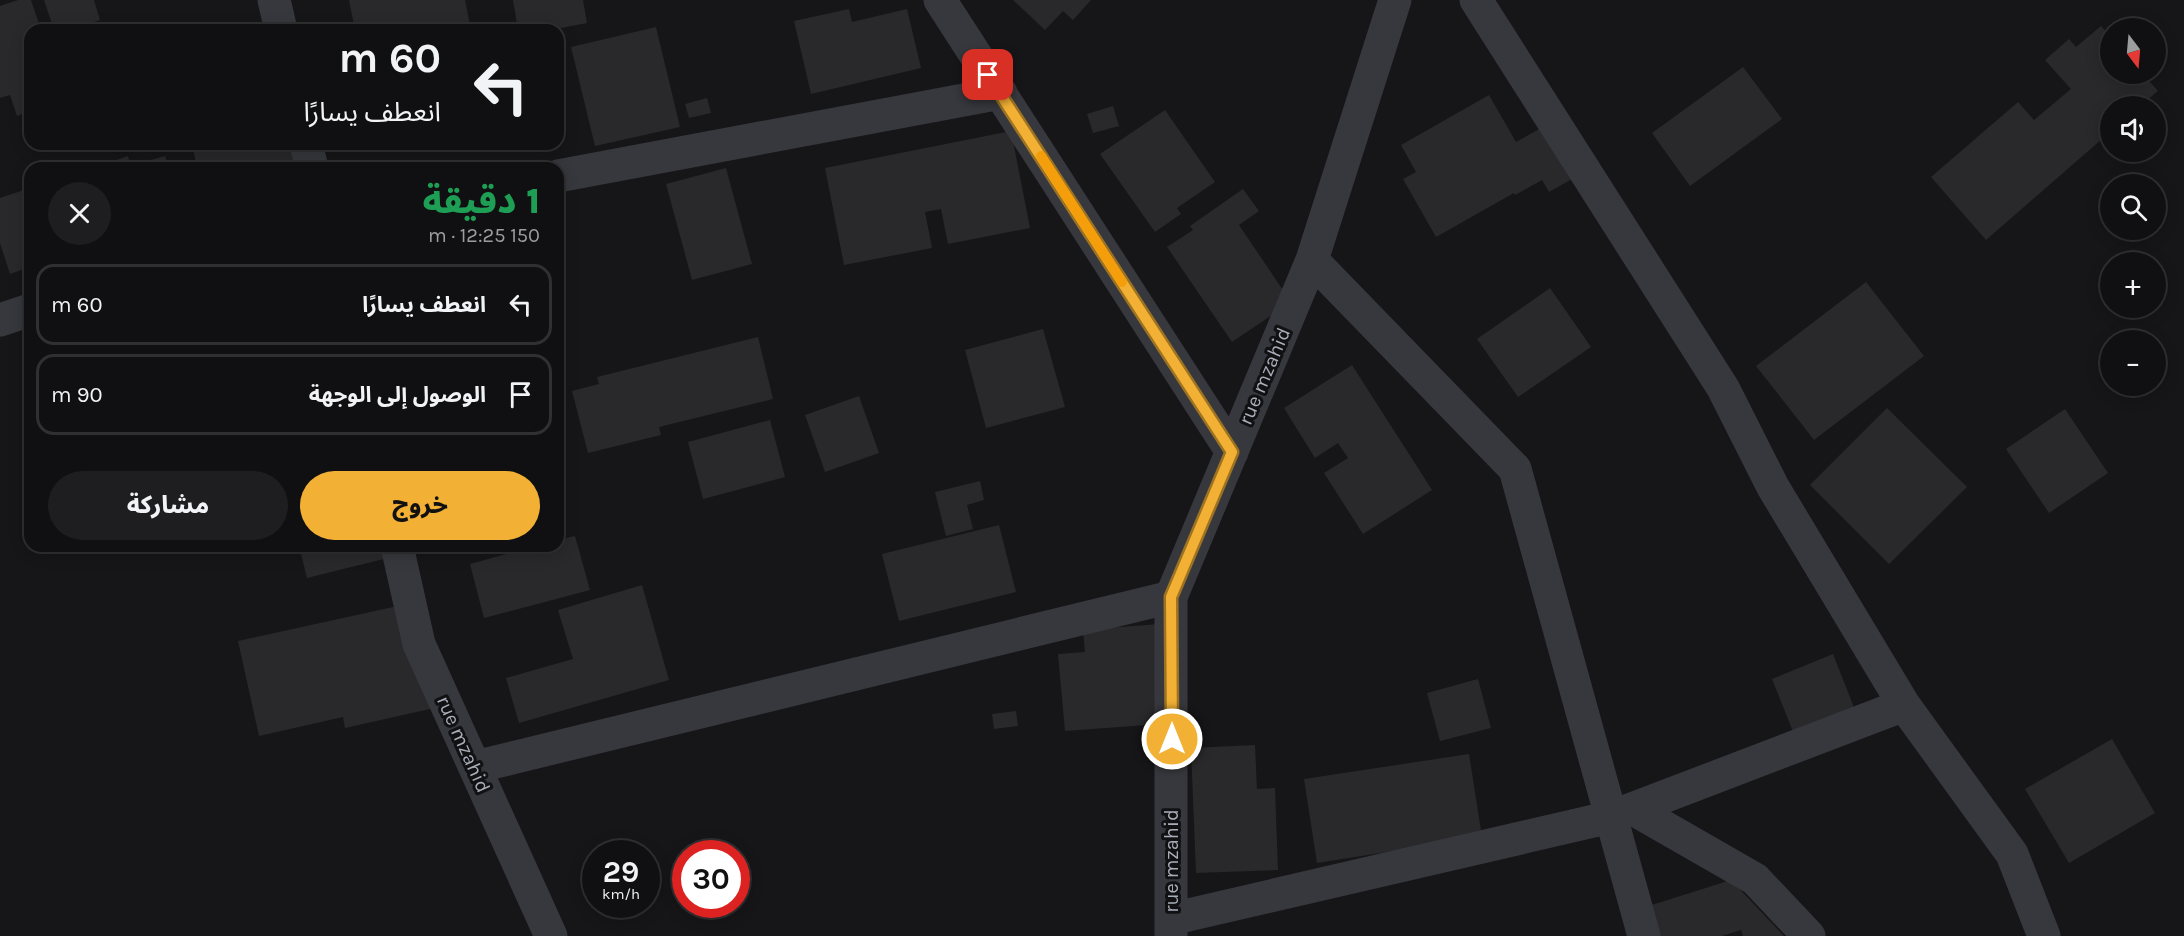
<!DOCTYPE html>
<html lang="ar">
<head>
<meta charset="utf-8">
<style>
  :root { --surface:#101012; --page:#1e1e20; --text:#f1f3f6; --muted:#9c9d9f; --line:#303032; --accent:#f2b134 }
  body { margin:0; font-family:Karla,"Noto Sans Arabic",sans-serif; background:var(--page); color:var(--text); direction:rtl; height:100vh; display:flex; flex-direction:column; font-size:22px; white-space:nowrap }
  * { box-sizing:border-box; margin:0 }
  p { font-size:20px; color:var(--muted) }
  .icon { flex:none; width:33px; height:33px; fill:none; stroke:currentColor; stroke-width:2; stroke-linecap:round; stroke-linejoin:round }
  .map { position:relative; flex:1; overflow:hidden; direction:ltr }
  .drawer { position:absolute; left:24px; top:162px; width:540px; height:390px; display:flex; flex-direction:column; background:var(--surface); border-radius:18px; box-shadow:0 3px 15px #0003,0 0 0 2px var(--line); direction:rtl }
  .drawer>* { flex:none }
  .banner { position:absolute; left:24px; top:24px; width:540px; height:126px; border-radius:18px; box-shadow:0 3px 15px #0003,0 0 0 2px var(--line); direction:rtl; background:#101012; color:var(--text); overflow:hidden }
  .needle { width:39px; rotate:164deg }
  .tools { position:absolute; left:2100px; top:18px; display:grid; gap:12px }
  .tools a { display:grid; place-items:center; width:66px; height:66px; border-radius:50%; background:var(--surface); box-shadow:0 3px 15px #0003,0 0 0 2px var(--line); font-size:30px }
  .speed { position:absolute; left:582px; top:840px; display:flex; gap:12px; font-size:30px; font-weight:700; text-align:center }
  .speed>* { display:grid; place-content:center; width:78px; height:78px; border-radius:50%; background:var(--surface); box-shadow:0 3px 15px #0003,0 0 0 2px var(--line); line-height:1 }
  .speed small { font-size:15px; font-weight:400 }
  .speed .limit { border:9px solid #d22; background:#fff; color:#111 }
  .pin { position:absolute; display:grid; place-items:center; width:51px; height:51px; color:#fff; margin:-26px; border-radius:12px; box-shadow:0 3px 9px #0006 }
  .me { position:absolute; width:66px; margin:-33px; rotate:0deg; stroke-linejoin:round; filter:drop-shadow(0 0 4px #0008) }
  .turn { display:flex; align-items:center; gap:21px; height:126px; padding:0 24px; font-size:27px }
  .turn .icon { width:78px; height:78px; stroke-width:2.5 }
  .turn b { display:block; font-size:42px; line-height:51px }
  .round { display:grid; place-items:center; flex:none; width:63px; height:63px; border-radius:32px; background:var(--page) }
  .head { display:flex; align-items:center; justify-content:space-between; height:102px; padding:0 24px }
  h1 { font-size:36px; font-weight:800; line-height:45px; color:#1e9e55 }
  .action { display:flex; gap:12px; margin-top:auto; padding:12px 24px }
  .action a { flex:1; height:69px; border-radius:36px; background:var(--accent); color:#111; font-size:24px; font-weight:800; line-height:69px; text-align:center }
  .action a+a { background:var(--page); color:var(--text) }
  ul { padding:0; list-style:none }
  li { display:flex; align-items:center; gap:18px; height:81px; margin:0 12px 9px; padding:0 12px; border:3px solid var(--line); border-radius:18px }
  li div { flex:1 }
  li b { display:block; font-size:22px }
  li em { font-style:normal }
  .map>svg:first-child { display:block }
  .building { fill:#29292c }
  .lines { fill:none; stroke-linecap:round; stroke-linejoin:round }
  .street { stroke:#37383d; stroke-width:33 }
  .route-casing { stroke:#9d7322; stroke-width:15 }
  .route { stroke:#f2b134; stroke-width:10 }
  .slow { stroke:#f59e0b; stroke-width:10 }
  .labels { text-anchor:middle; stroke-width:6; stroke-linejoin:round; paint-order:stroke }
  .street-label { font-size:20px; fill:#a8adb8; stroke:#111113 }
</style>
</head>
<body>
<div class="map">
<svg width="2184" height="936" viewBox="0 0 2184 936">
  <rect width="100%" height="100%" fill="#161618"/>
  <path class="building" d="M18,0h13l10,30h-11v81l-13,5 -7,-21 -10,3v-92z
    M44,0h50l6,20 -30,10h-16z
    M349,0h116l6,30h-116z
    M513,0h70l4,23 -36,7h-33z
    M1013,0h78l-18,20 -10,-9 -18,19z
    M849,9l3,13 55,-13 14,59 -110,26 -17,-73z
    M2101,26l9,10v38h33l15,17 -18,15h-30v26l-124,108 -55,-63 87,-75 16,18 37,-31 -26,-29 24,-21 7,8z
    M656,27l24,100 -85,19 -24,-99z
    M1743,67l39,52 -92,67 -38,-53z
    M1489,95l27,47 43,-24 29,52 -39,22 -7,-12 -27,15 -1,-2 -78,44 -33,-58 13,-7 -15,-27z
    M707,98l4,15 -22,5 -4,-14z
    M1113,106l6,20 -26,7 -6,-19z
    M1165,110l50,72 -38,26 4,6 -26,18 -55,-78z
    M1011,131l19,97 -82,16 -7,-35 -16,3 7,36 -88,17 -19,-97z
    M192,144h118l5,24h-118z
    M128,156l2,8 -13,4h-24z
    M165,156l4,12h-42v-1z
    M726,168l26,96 -60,16 -26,-96z
    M30,188v79l-20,7 -10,-31v-45z
    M1243,189l16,22 -20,14 52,77 -59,40 -65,-95 26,-17 -3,-4z
    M1866,282l58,74 -110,84 -58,-74z
    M1550,288l41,59 -73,50 -41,-58z
    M1043,329l22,78 -79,21 -21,-78z
    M758,337l15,62 -114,28 2,8 -73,18 -16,-62 27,-7 -2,-7z
    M1352,365l80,125 -69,44 -39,-61 24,-15 -10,-15 -23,15 -31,-50z
    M859,396l20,57 -54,19 -20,-57z
    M1887,408l80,79 -78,77 -79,-79z
    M2065,409l43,64 -59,40 -43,-64z
    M770,420l15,57 -82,22 -15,-57z
    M980,481l4,19 -17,5 6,24 -27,7 -11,-44z
    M999,525l17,67 -117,29 -17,-67z
    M575,536l15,54 -106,28 -14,-54 66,-18h22v-6z
    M299,546h98l3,9 -93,23z
    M466,546h31v1l-30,6z
    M642,585l27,95 -150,43 -13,-45 67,-19 -15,-49z
    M416,602l23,105 -94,21 -2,-11 -84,19 -21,-95z
    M1159,624l1,100 -95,7 -7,-77 27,-2 -2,-22z
    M1833,654l24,61 -61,24 -24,-60z
    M1478,679l13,49 -51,13 -13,-48z
    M1016,711l2,15 -24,3 -2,-15z
    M2112,739l43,74 -86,50 -44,-74z
    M1255,745l2,44 18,-1 3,82 -82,3 -5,-125z
    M1469,754l13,83 -165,26 -13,-84z
    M1731,880l53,56h-41l-2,-6 -19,6h-75l-8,-27z"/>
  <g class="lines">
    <path class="street" d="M274,0l7,30
      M940,0l292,452
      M1476,0l247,388 50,99 131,218 108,149 32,82
      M306,144l6,24
      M558,176l443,-83
      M1312,260l203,209 129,467
      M0,320l30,-10
      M397,546l22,98 132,292
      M475,767l696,-170
      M1633,809l122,70 54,57
      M1171,919l440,-102 293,-112
      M1171,936v-339l141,-337 83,-260"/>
  </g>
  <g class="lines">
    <g class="route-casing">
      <path id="route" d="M988,75l244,377 -61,145 1,142"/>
    </g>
    <use href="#route" class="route"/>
    <path class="slow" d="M1041,156l81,126"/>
  </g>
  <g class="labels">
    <g class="street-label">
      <text transform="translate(1264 376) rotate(-67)" y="7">rue mzahid</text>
      <text transform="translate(464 744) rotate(66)" y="7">rue mzahid</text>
      <text transform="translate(1171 861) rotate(-90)" y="7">rue mzahid</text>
    </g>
  </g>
</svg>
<div class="tools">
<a><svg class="needle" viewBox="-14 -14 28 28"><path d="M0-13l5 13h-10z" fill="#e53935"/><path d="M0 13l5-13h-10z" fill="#9c9d9f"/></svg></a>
<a><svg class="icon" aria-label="sound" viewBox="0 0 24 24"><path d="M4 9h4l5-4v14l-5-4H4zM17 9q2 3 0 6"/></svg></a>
<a><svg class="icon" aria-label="search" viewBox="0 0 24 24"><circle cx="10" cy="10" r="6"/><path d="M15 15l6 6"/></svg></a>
<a>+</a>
<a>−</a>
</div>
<div class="speed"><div>29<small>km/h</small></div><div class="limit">30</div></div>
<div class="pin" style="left:988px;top:75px;background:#d93025"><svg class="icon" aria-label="arrive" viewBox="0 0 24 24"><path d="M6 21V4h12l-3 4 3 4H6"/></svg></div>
<svg class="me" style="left:1172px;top:739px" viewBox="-20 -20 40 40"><circle r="17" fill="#f2b134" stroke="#fff" stroke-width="3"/><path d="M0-11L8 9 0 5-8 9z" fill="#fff"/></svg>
<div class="banner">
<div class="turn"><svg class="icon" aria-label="left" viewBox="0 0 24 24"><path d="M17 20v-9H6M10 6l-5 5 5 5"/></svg><div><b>60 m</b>انعطف يسارًا</div></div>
</div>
<section class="drawer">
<div class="head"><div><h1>1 دقيقة</h1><p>150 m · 12:25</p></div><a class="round"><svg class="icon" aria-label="close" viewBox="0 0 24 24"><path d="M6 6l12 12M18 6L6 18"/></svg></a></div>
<ul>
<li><svg class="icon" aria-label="left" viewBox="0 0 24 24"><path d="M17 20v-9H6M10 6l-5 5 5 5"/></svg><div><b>انعطف يسارًا</b></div><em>60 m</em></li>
<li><svg class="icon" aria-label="arrive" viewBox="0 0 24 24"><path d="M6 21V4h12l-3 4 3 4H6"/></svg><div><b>الوصول إلى الوجهة</b></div><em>90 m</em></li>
</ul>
<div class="action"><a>خروج</a><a>مشاركة</a></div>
</section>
</div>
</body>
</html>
